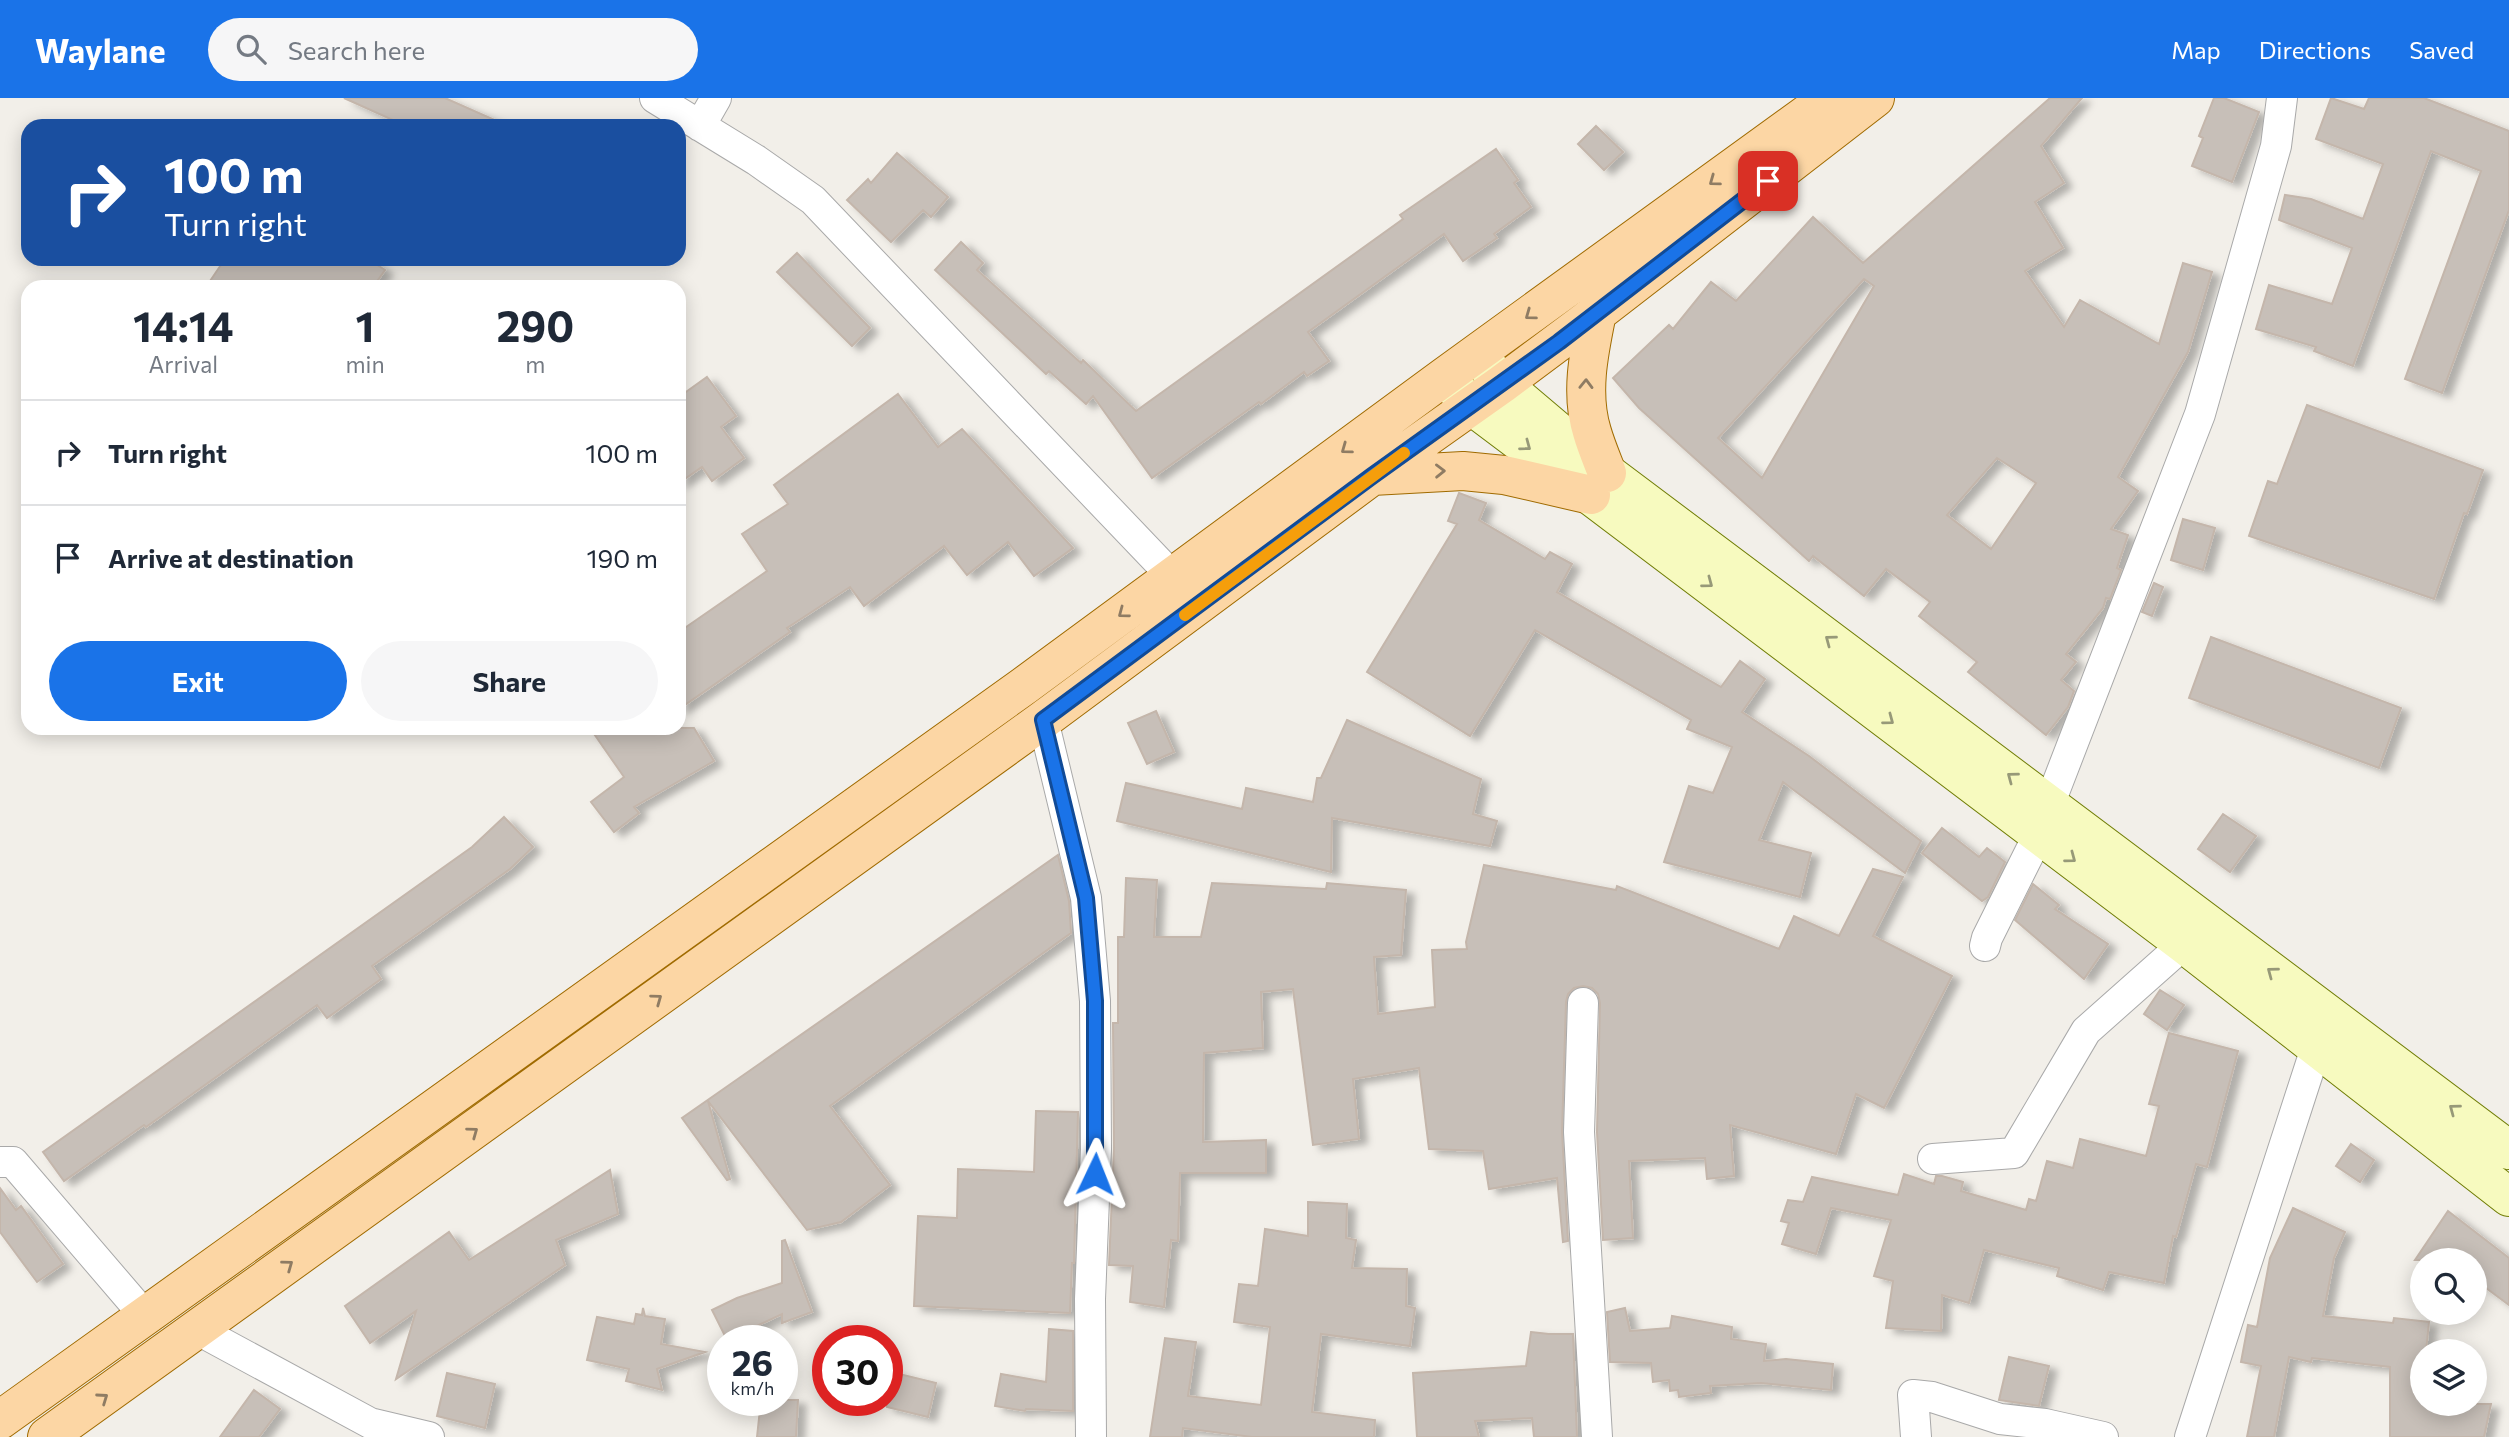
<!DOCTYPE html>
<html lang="en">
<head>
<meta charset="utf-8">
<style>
  :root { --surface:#fff; --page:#f6f6f7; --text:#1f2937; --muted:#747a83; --line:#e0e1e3; --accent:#1a73e8 }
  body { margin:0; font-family:Commissioner,sans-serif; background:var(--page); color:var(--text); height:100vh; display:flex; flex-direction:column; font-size:26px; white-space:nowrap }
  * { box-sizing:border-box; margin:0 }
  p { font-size:23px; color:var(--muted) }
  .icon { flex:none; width:38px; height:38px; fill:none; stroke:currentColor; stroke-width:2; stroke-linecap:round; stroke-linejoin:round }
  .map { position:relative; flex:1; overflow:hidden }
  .details { position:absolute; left:21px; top:182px; width:665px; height:455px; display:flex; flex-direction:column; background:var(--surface); border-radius:21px; box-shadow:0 4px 18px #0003 }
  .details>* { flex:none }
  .top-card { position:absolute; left:21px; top:21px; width:665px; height:147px; border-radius:21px; box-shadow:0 4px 18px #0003; background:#1a4fa0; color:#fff; overflow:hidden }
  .tools { position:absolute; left:2410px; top:1150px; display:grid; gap:14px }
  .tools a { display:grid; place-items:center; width:77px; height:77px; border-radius:50%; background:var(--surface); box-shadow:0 4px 18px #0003; font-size:35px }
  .speed { position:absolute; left:707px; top:1227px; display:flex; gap:14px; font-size:35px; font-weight:700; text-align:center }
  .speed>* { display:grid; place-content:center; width:91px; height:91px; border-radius:50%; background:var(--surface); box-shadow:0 4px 18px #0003; line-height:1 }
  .speed small { font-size:18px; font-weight:400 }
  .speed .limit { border:10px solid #d22; background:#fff; color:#111 }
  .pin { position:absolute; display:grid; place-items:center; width:60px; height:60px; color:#fff; margin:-30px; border-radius:14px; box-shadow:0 4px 10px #0006 }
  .me { position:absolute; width:77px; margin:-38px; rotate:2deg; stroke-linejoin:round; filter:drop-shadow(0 0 5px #0008) }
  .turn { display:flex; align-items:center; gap:24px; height:147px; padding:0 28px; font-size:32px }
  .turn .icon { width:91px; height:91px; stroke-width:2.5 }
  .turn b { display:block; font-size:49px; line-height:60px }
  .eta { display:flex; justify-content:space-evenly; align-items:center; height:119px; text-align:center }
  .eta b { font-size:42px; font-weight:700; line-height:49px }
  .button { display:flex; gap:14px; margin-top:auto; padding:14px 28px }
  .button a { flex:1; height:80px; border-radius:42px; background:var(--accent); color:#fff; font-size:28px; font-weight:700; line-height:80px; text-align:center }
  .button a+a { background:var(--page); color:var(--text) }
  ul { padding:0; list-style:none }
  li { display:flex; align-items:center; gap:21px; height:105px; padding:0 28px; border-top:2px solid var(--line) }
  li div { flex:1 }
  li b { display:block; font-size:26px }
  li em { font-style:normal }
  header { display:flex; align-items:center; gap:42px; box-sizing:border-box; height:98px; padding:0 35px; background:var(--accent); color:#fff }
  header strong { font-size:33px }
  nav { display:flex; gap:38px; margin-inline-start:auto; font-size:24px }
  .search { width:490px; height:63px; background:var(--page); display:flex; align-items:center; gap:18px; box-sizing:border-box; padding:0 24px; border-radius:38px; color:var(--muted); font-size:26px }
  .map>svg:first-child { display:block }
  .building { fill:#c7bfb8; stroke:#c4b6ab; stroke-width:2; fill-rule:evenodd; filter:url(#shadow) }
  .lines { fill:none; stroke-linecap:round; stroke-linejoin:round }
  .street-casing { stroke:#a9a9a9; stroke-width:32 }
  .secondary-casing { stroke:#707d05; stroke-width:40 }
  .primary-casing { stroke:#a06b00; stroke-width:40 }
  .street { stroke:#fff; stroke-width:30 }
  .secondary { stroke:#f7fabf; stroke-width:38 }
  .primary { stroke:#fcd6a4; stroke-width:38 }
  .oneway { stroke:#8f7c63 }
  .oneway2 { stroke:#979978 }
  .route-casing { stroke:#114b97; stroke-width:18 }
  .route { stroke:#1a73e8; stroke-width:12 }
  .slow { stroke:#f59e0b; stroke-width:12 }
</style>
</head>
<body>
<header>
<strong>Waylane</strong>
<div class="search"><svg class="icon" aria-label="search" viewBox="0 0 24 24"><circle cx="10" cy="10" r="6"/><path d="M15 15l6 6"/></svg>Search here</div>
<nav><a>Map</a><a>Directions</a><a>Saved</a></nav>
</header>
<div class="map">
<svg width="2509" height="1339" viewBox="0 0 2509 1339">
  <defs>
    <filter id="shadow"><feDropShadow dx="8" dy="4.5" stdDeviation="3.5" flood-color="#0004"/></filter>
  </defs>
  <rect width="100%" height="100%" fill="#f2efe9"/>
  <path class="building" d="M344,0h101l63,28h-102z
    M2050,0h32l-41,48 23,37 -29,19 28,46 -38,23 39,56 16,-27 79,44 24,-81 29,9 -24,80 -70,125 20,14 -27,38 17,6 -11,33 4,2 -11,29 -4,-1 -3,10 -37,46 10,8 -15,18 13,11 -6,16 -22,28 -78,-63 9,-10 -58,-46 11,-14 -44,-33 -22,27 -51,-40 -4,5 -170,-153 -26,-30 56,-53 4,4 38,-47 25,19 77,-84 50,46zM1864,181l10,7 -112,192 -44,-40zM1997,360l39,25 -45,66 -44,-34z
    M2214,0h10l35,14 -27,70 -40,-16 11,-28 -4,-2z
    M2331,0l33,11 5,-11h55l85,33v79l-67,183 -37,-14 76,-208 -50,-20 -78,215 -39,-15 2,-4 -60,-18 13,-44 63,19 20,-56 -73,-28 6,-25 26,4 52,20 20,-55 -67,-25z
    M1596,28l27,26 -19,18 -26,-26z
    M1496,51l22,31 -4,3 17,24 -37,27 3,4 -34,23 -19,-27 -136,98 21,29 -22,15 -3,-4 -43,32 -2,-2 -107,76 -59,-82 -7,8 -37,-33 -3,3 -111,-104 26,-28 22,21 -6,7 104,93 2,-3 53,51 267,-192 -3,-4z
    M897,55l51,44 -17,20 -8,-7 -32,32 -44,-42 21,-21 3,4z
    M797,155l73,75 -18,18 -75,-74z
    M225,161h143l17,11 -12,17h-167z
    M707,279l29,39 -15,11 23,31 -32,23 -10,-14 -23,16v-86z
    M898,296l40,53 24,-18 111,119 -39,28 -26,-34 -41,33 -23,-29 -80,60 -14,-19 -63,41 3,4 -111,77v-77l88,-61 -25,-37 46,-30 -14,-19z
    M2307,307l176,65 -16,44 -3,-1 -30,86 -185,-63 19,-55 9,3z
    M1459,395l27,10 -7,17 66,39 5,-7 22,12 -15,28 164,95 19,-26 25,18 -23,33 67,44 112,85 -16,32 -122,-91 -24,58 52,13 -11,44 -136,-35 25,-76 24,7 19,-46 -45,-18 4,-9 -156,-90 -65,106 -103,-64 90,-148 -9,-3z
    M2183,421l32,9 -12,42 -32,-10z
    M2154,485l9,4 -11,29 -10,-4z
    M2211,539l190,71 -22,60 -190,-70z
    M1156,613l18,41 -27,12 -19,-41z
    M1347,622l134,59 -8,35 24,7 -7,25 -158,-28 -1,54 -214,-51 9,-38 116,26 4,-21 67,14 4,-24h4z
    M590,630h104l20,33 -80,46 5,6 -25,19 -23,-30 33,-25z
    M2223,716l33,22 -26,36 -32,-23z
    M504,719l29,30 -23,22 -138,97 9,13 -54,39 -10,-13 -171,122 -2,-2 -80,56 -21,-29 429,-305z
    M1942,730l37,29 8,-9 18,14 -17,35 -6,4 -60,-48z
    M1058,757l11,46 2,32 -241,173 60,79 -49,37 -34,8 -99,-129 22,78 -3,1 -45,-62z
    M1484,767l132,25 1,-4 162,63 15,-33 45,20 34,-67 30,8 -30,59 79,40 -68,132 -28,-14 -20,60 -106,-29 4,51 -27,3 -2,-21 -76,3 4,77 -30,2 -6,-108 3,-129 -2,-9 -6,-6 -9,-2 -9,2 -6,6 -2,8 -4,130 6,109 -5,1 -6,-64 -68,11 -6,-38 -54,-2 -10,-81 -66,11 6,60 -46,6 -20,-156 -32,3 2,56 -59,5 -1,89 63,-2v33h-86l-2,68 -7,-1 -7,67 -34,-5 3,-36 -24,-1 5,-116 -1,-126h5v-86h6l2,-59 31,2 -3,57h47l11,-54 114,6 1,-6 79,7 -5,65 -27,2 4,57 57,-7 -3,-57 35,-1 -1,-7z
    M2033,786l26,21 -4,4 53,35 -24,35 -69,-59z
    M2160,892l24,15 -17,25 -23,-16z
    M2169,935l69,18 -31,116 -11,-3 -20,73 -3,-1 -9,47 -55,-11 -6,18 -46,-14 2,-8 -75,-18 -15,53 -27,-8 -1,36 -55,-3 7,-47 -19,-5 17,-56 -60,-12 -15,46 -34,-10 7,-21 -8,-2 7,-21 15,2 9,-25 86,18 6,-21 30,10 2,-8h6l21,6 -2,9 65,19 3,-11 7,2 11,-40 26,7 7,-29 66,17 13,-50 -10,-2z
    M1036,1013l42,1 -4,151h-2l-2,50 -156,-7 4,-90 39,2 1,-49 76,3z
    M2351,1046l23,16 -14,22 -24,-16z
    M610,1072l8,44 -62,26 9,25 -169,114 20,-68 -46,32 -25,-37 104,-74 20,28z
    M0,1090l16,22 5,-4 42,58 -26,18 -37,-50z
    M1308,1104l39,2 -1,34 10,2 -4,28 55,1 -1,37 9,2 -5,38 -89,-12 -9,78 63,8 -1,17h-122l-69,-9 -1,9h-32l15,-99 31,4 -8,54 73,9 9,-78 -36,-5 5,-38 19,2 7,-57 43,7z
    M2293,1110l52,24 -11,26 -11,58 70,7 1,-5 35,4 -3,29h-4v53h69l-7,33h-94v-70l-78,-9 -1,4 -22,-5 -15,80h-27l14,-71 -20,-4 7,-37 9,2 13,-69z
    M2448,1113l61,47v47l-35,-26v-19h-59z
    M785,1142l27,72 -30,11v-9l-55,26 -15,-30 25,-12 45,-15v-42z
    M643,1210l2,8 20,3 -4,25 44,8 -48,17 5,21 -36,-9 3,-12 -42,-9 10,-43 37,7 2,-10 6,1z
    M1625,1210l5,23 40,-3 2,-12 60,11 -1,12 35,5 -2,17 22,-2 47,5 -2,26 -70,-7 -51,3 1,7 -32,4 -1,-7 -8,1 -1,-11 -16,2 -2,-19 -41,-1 -3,-50z
    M1049,1231l24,2v80l-47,-2 -1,2 -30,-5 6,-32 45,8z
    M1531,1234l18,2h24l4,103h-43l-2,-19 -57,3 4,16h-62l-4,-64 113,-7z
    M2009,1259l40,9 -10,40 -40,-6z
    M887,1273l49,12 -8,34 -41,-10z
    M447,1275l48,11 -10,44 -48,-12z
    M254,1292l26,19 -21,28h-39z
    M761,1302h37l-2,37h-39z"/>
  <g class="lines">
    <g class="street-casing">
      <path id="street" d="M655,0l101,62 57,40 359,376
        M700,28l16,-28
        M1043,622l43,178 9,103 1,148 -6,150 1,138
        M2049,707l151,-391 76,-268 6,-48
        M1985,848l2,-8 52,-104
        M1583,905l-4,129 18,305
        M1933,1061l81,-6 72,-122 98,-87
        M0,1064h13l132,154
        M198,1232l172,93 59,14
        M1916,1339l-3,-42 19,2 68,22 45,5 58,13
        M2190,1339l126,-389"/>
    </g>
    <g class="secondary-casing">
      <path id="secondary" d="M1482,262l20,24 105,89 902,677
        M1451,286l21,22 712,538 325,253"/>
    </g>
    <g class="primary-casing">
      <path id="primary" d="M1597,215c-8,39 -17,80 -5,119 4,14 10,28 15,41
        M1372,378l91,-5 41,4 87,20
        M0,1322l1024,-734 420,-309 385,-279
        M47,1339l996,-717 329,-244 130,-92 95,-71 278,-215"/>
    </g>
    <use href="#street" class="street"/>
    <use href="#secondary" class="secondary"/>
    <use href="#primary" class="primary"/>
  </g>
  <defs><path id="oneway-chevron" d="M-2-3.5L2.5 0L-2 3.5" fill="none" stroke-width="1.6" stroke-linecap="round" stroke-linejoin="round" transform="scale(1.75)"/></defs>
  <g class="oneway">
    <use href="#oneway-chevron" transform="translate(1714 83) rotate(144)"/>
    <use href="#oneway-chevron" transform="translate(1530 217) rotate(144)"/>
    <use href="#oneway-chevron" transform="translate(1586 286) rotate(-89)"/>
    <use href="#oneway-chevron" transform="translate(1346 351) rotate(144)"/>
    <use href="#oneway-chevron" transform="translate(1440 373) rotate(-1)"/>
    <use href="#oneway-chevron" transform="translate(1123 515) rotate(143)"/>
    <use href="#oneway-chevron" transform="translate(657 901) rotate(-36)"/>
    <use href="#oneway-chevron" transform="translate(473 1034) rotate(-36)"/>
    <use href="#oneway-chevron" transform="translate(288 1167) rotate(-36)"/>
    <use href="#oneway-chevron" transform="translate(103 1300) rotate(-35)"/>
  </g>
  <g class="oneway2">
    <use href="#oneway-chevron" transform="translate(1526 348) rotate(37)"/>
    <use href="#oneway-chevron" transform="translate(1708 485) rotate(37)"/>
    <use href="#oneway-chevron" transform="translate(1830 542) rotate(-143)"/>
    <use href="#oneway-chevron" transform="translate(1889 622) rotate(37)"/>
    <use href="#oneway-chevron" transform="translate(2012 679) rotate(-143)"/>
    <use href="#oneway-chevron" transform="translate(2071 760) rotate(37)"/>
    <use href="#oneway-chevron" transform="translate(2272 874) rotate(-143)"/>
    <use href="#oneway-chevron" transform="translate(2454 1011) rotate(-143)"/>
  </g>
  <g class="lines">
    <g class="route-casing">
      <path id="route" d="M1095,1076v-173l-9,-103 -43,-178 329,-244 187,-134 209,-161"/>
    </g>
    <use href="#route" class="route"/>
    <path class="slow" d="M1185,517l219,-162"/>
  </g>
</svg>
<div class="tools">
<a><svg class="icon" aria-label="search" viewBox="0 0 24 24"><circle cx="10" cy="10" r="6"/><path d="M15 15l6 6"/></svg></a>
<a><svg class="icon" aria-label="layers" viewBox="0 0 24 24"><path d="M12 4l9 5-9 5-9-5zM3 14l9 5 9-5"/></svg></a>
</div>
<div class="speed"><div>26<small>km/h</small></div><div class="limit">30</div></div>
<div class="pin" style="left:1768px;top:83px;background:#d93025"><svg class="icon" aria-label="arrive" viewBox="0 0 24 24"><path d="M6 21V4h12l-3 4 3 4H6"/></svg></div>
<svg class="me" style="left:1095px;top:1076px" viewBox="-20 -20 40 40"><path d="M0-17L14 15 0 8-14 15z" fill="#1a73e8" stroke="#fff" stroke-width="4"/></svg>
<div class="top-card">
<div class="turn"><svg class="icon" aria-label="right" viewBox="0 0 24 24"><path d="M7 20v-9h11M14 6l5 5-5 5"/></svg><div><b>100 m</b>Turn right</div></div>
</div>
<section class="details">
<div class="eta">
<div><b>14:14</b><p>Arrival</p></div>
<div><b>1</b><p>min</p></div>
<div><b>290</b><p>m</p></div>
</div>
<ul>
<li><svg class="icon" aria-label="right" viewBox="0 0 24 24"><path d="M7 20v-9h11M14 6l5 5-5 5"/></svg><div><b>Turn right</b></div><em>100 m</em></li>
<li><svg class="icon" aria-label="arrive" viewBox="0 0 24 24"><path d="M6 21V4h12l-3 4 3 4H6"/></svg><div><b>Arrive at destination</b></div><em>190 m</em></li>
</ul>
<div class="button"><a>Exit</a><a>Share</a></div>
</section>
</div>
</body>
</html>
